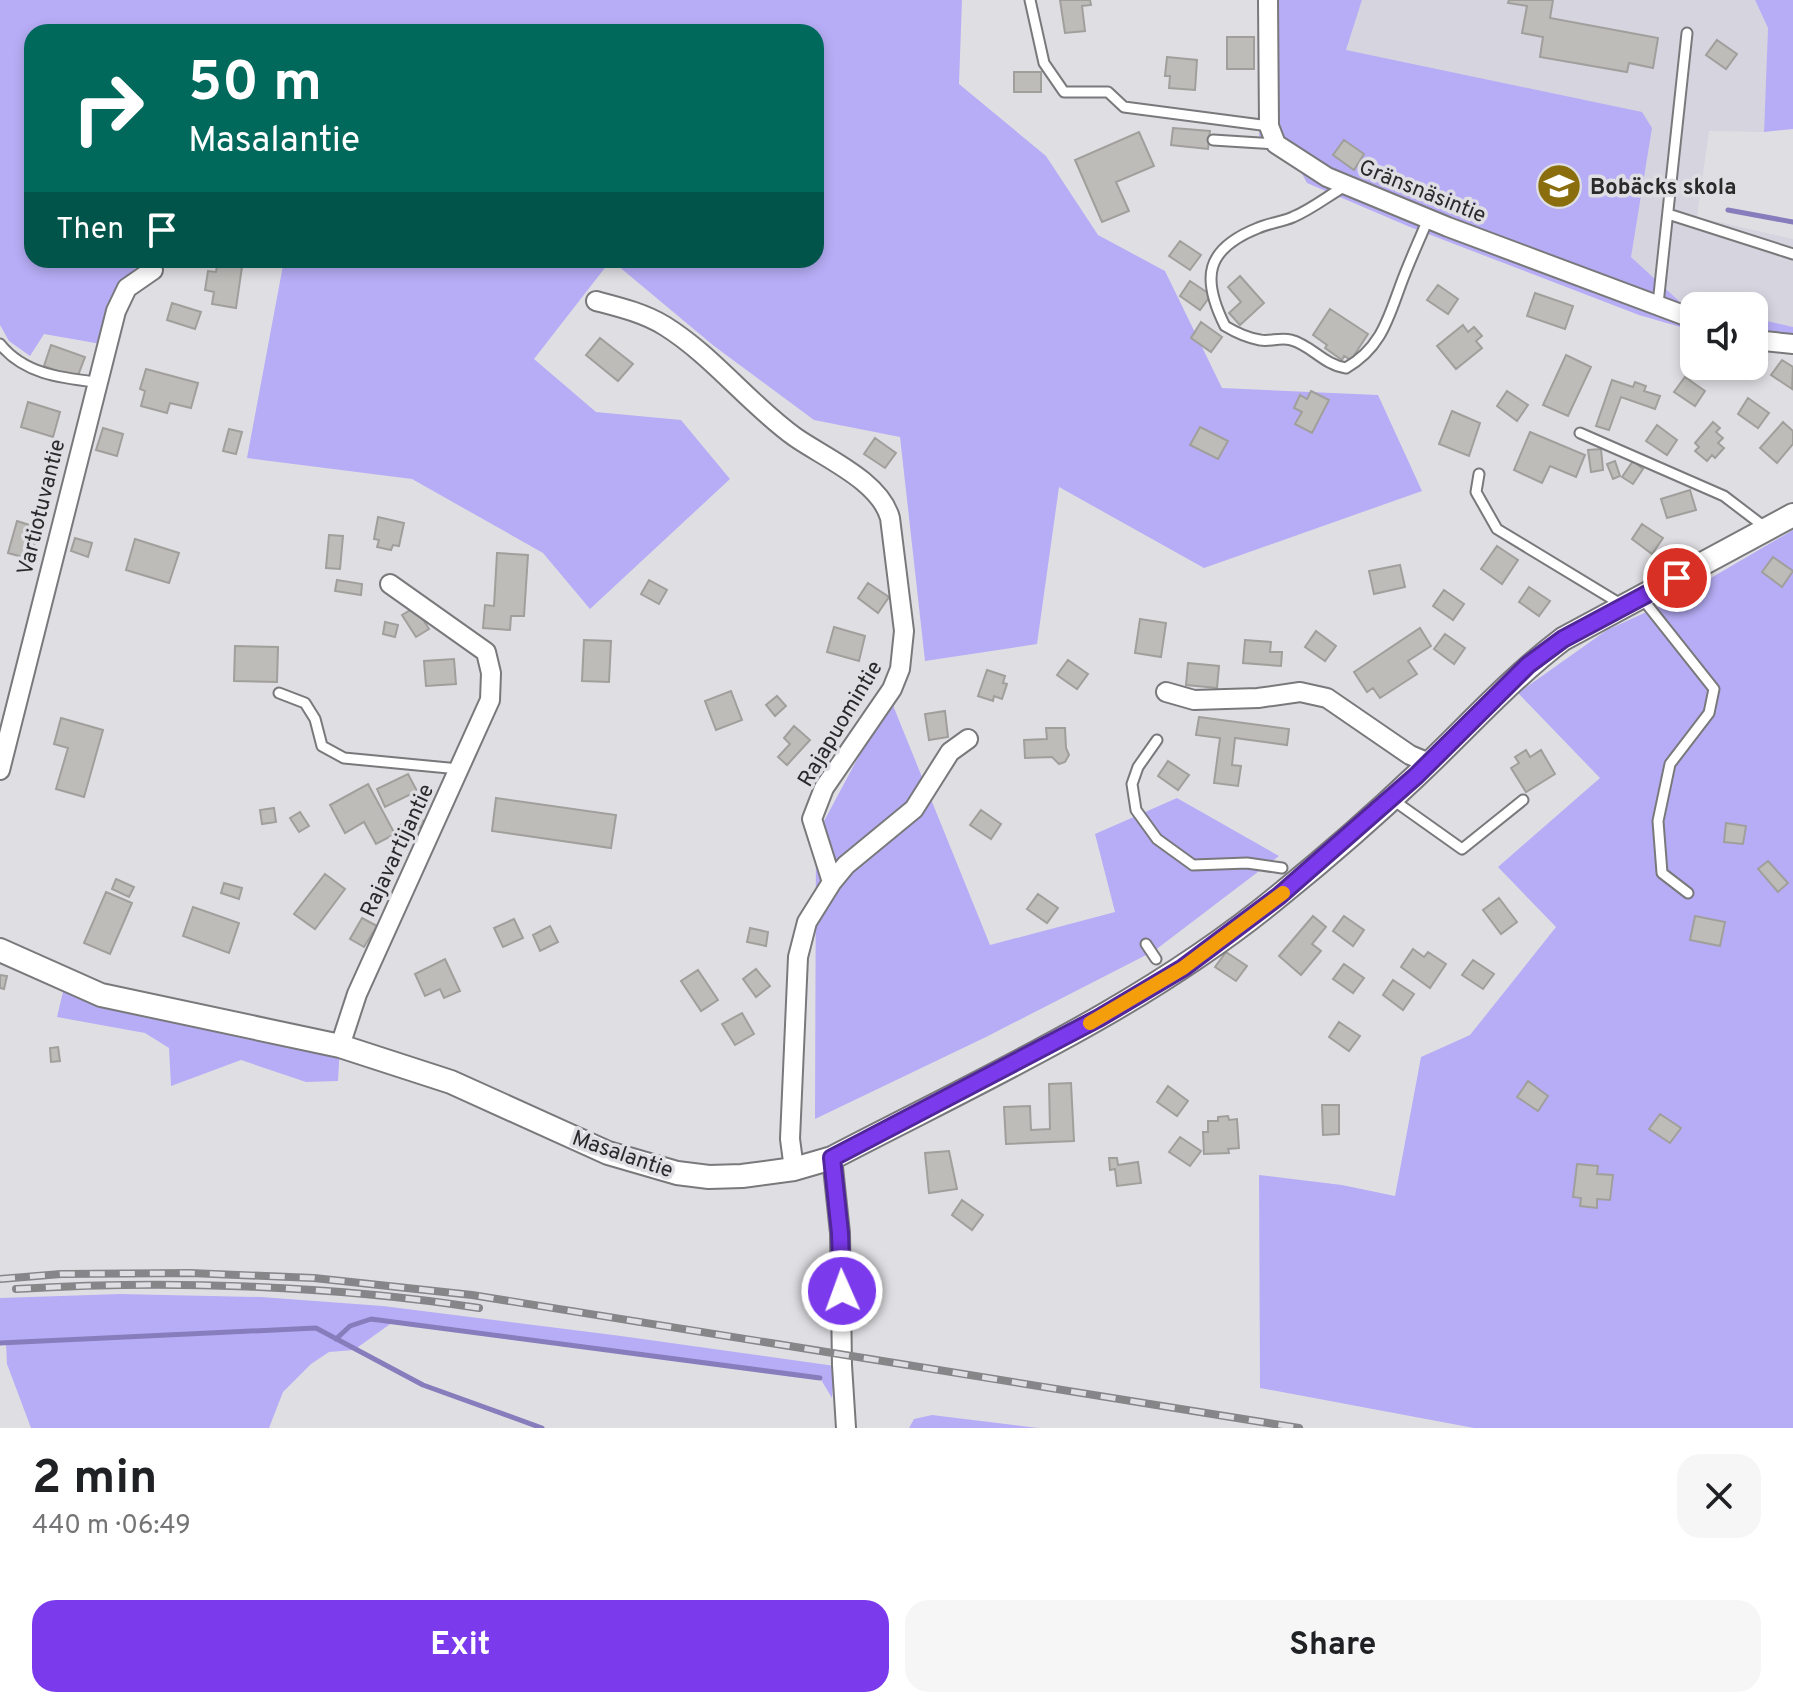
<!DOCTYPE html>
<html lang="en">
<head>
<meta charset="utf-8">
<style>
  :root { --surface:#fff; --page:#f6f6f6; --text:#202124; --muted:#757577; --accent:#7c3aed }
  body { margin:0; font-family:Overpass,sans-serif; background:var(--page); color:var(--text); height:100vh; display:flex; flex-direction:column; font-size:30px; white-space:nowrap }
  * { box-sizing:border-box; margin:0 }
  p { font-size:26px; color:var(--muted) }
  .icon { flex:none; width:44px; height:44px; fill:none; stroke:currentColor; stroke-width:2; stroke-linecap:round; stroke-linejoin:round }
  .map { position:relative; height:1428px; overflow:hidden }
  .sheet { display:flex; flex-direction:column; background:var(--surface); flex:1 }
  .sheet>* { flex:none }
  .banner { position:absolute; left:24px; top:24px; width:800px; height:244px; border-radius:24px; box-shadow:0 4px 12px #0003; background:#00695c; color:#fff; overflow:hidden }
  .controls { position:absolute; left:1680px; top:292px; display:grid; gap:16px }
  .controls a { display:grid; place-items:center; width:88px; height:88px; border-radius:16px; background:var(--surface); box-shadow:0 4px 12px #0003; font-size:40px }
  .pin { position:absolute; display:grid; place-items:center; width:68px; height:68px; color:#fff; margin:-34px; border:4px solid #fff; border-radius:50%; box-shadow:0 2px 8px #0007 }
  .me { position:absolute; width:88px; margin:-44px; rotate:358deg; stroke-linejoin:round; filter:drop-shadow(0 0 6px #0008) }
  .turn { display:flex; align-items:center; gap:28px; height:168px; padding:0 32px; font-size:36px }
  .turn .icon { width:104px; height:104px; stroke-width:2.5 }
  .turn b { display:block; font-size:56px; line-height:68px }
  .then { display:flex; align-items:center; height:76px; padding:0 32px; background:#0003; gap:16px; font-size:30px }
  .round { display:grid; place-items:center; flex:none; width:84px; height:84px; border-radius:24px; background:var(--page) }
  .summary { display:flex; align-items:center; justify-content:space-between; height:136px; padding:0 32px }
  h1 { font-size:48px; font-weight:700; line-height:60px }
  .cta { display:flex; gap:16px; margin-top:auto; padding:16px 32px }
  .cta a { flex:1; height:92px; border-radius:24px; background:var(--accent); color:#fff; font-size:32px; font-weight:700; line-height:92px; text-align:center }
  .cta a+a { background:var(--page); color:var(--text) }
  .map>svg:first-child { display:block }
  .built { fill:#d5d4df }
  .green { fill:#b7adf6 }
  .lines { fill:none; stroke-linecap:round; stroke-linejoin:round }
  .stream { stroke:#877dbd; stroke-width:5 }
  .building { fill:#bebcb9; stroke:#a09f9c; stroke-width:2 }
  .service-casing { stroke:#79797c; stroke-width:13 }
  .minor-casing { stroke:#79797c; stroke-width:22 }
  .tertiary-casing { stroke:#79797c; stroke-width:26 }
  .service { stroke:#fff; stroke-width:9 }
  .minor { stroke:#fff; stroke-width:18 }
  .tertiary { stroke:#fff; stroke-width:22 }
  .rail-casing { stroke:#868689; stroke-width:8 }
  .rail { stroke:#dfdfe3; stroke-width:5; stroke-dasharray:15; stroke-linecap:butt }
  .route-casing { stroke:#51269a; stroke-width:20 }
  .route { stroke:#7c3aed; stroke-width:14 }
  .slow { stroke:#f59e0b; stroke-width:14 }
  .labels { text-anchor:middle; stroke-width:7; stroke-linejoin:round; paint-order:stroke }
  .poi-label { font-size:22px; font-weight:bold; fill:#2a2a2b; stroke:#dfdfe3; text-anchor:start }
  .street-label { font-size:22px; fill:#2a2a2b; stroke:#dfdfe3 }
</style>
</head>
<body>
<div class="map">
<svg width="1793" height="1428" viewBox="0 0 1793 1428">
  <rect width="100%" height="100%" fill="#dfdfe3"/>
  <path class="built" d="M1362,0h393l13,28 -4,104 -55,-1 -12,86 96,22v88l-39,-9v-12h-56l-18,-4 -49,-45 -285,-207z"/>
  <path class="green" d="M0,0h962l-3,84 87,72 52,79 67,36 57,117 156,7 44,96 -218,77 -145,-81 -22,157 -112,17 -25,-224 -86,-17 -100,-74 -103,-86 -77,99 62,53 85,8 49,59 -140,130 -47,-56 -131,-74 -165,-21 37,-198h532v-228h-784v228h111l-19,21 -23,63 -57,-10 -14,22 -21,-15 -9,-16z
    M1271,0h91l-16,50 296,62 10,16 -21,129 49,45 18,4h-4v25l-55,-16 -229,-88 -103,-44 -14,-26 -34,-21z
    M1755,0h38v129l-29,3 4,-104z
    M1754,318l39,9v27l-39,-6z
    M1793,530v898h-319l-214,-40 -1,-213 83,10 53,11 26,-139 49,-22 86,-108 -58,-60 102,-89 -82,-85 89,-63 68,-31z
    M890,698l100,247 125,-33 -20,-78 82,-36 102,58 -125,95 -168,86 -171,82 1,-283z
    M66,979l274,67 -2,35 -32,1 -65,-22 -70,26 -2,-38 -24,-15 -88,-16z
    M120,1294l141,3 122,9 238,30 214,30 -3,32 -12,-20 -427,-56 -39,28 -25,2 -18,12 -28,28 -14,36h-238l-24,-64 -1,-21h-6v-45z
    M932,1415l106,13h-129l5,-9z"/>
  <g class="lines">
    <path class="stream" d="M1728,210l65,12
      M336,1339l14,-13 21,-7 449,59
      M0,1343l316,-15 107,57 119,43"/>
  </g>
  <path class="building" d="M1060,0h30l1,5 -9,1 3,25 -20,2z
    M1509,0h44l-3,18 108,20 -5,30 -24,-5 -2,9 -87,-15 3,-20 -21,-4 5,-27 -19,-3z
    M1227,37h27v32h-27z
    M1717,40l20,14 -11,15 -20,-14z
    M1167,57l30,3 -2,30 -26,-2 1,-12h-5z
    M1014,72h27v20h-27z
    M1173,128l37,3 -2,18 -37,-4z
    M1139,132l15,34 -38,16 13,29 -27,11 -27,-62z
    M1344,140l20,14 -10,16 -21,-15z
    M1180,241l21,14 -11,15 -21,-14z
    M218,260h25l-7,48 -24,-4 2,-12 -9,-2 3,-19 8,1z
    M1240,276l24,27 -24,22 -11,-12 12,-11 -13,-15z
    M1190,281l21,14 -11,15 -20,-14z
    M1438,285l20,14 -10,15 -21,-14z
    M1535,293l38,13 -8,23 -38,-13z
    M172,303l29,9 -6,17 -28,-9z
    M1330,309l38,25 -17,26 -7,-4 -2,4 -17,-12 2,-3 -14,-10z
    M1201,322l21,15 -11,15 -20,-14z
    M1463,325l5,7 6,-5 8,9 -6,5 6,7 -26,21 -19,-23z
    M600,338l33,26 -15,17 -32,-26z
    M51,345l34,12 -8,21 -33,-12z
    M1566,355l25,12 -23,49 -25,-11z
    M1782,360l11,7 -1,22 -21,-14z
    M146,369l52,14 -7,25 -21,-5 -3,10 -26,-7 4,-15 -5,-2z
    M1685,377l20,14 -10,15 -21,-14z
    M1612,380l21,7 2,-5 11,4 -2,5 16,5 -5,13 -34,-12 -12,33 -13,-4z
    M1311,391l18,9 -17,33 -17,-9 7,-12 -8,-4 6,-13 7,4z
    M1507,391l21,14 -11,16 -20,-15z
    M1748,398l21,15 -11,15 -20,-14z
    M28,402l32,10 -7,25 -32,-10z
    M1452,411l28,12 -11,33 -30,-12z
    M1713,422l7,6 -4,4 7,6 -5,5 6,5 -9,10 -3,-3 -5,6 -12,-10 4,-4 -4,-4z
    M1783,422l10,9v13l-16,19 -17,-15z
    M1657,425l20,15 -10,15 -21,-14z
    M1200,427l28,14 -10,18 -28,-14z
    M103,428l20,6 -6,22 -21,-6z
    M229,429l13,3 -6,22 -13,-3z
    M1530,432l55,23 -9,22 -26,-11 -8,17 -28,-13z
    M875,438l21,15 -11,15 -21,-14z
    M1601,449l2,21 -12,2 -3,-22z
    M1615,461l5,15 -7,3 -6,-15z
    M1633,461l10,8 -10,15 -11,-7z
    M1690,490l6,20 -29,8 -6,-19z
    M378,517l26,6 -5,23 -6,-1 -2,5 -14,-3 2,-7 -5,-1z
    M17,521l22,7 -9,31 -22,-6z
    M1642,524l21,14 -11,16 -20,-15z
    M329,535l14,1 -3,33 -14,-1z
    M75,538l17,5 -4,14 -17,-6z
    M135,539l44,14 -10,30 -43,-13z
    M1497,546l21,14 -16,24 -21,-15z
    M497,553l31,2 -4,61h-13l-1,14 -27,-2 2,-23 9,1z
    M1773,557l20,14 -11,16 -20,-15z
    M1400,565l5,22 -31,7 -5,-23z
    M337,580l25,4 -1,11 -26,-4z
    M649,580l18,10 -8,14 -18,-10z
    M868,583l21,14 -11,16 -20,-15z
    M1529,587l21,14 -11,15 -20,-14z
    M1444,590l20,14 -11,16 -20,-14z
    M415,607l14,22 -13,8 -14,-22z
    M1140,619l26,4 -5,34 -26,-4z
    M385,622l13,3 -3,12 -12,-3z
    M834,627l31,9 -6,25 -32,-9z
    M1420,628l11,18 -23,15 9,13 -37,24 -7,-10 -6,4 -13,-20z
    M1316,631l20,15 -11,15 -20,-14z
    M1445,634l20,14 -11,16 -20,-15z
    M584,640l27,1 -2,41 -27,-1z
    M1245,640l26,2 -1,10h12l-1,14 -38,-3z
    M235,646l43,1 -1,35 -43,-1z
    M454,659l2,25 -30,2 -2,-25z
    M1068,660l20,14 -11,15 -20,-14z
    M1188,663l31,3 -2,22 -31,-3z
    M987,670l18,6 -2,7 4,1 -5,15 -8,-3 -1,5 -15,-5z
    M731,691l11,29 -26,10 -11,-29z
    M777,696l9,10 -11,10 -9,-11z
    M945,711l3,26 -19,3 -4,-26z
    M1199,717l90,12 -2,16 -52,-7 -3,27 9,1 -3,20 -24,-3 6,-45 -24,-3z
    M61,718l42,12 -19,67 -28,-8 12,-41 -14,-4z
    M794,726l16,14 -23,25 -9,-8 12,-13 -6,-6z
    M1046,728h19l1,20 3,7 -4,7 -6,2 -7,-7 -27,1 -1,-18 23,-1z
    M1526,750l4,7 11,-7 14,24 -29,18 -15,-24 8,-5 -4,-6z
    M1168,761l21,14 -11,15 -20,-14z
    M408,774l9,17 -32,16 -8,-18z
    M368,784l27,50 -19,10 -12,-22 -19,11 -15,-28z
    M496,798l120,17 -5,33 -119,-17z
    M274,808l2,14 -14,2 -2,-14z
    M981,810l20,14 -10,15 -21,-14z
    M300,812l9,14 -10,6 -9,-14z
    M419,814l6,10 -20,12 -6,-10z
    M1726,823l20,3 -3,18 -19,-2z
    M1768,861l20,22 -10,9 -20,-23z
    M325,874l20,15 -30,40 -21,-15z
    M116,879l18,8 -5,10 -17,-8z
    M224,883l18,5 -3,11 -18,-6z
    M106,892l26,11 -22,51 -26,-11z
    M1038,894l20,14 -11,15 -20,-14z
    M1499,898l18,24 -16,12 -18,-24z
    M193,907l46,16 -10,30 -46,-17z
    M1313,916l13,11 -14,17 9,7 -20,24 -22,-19z
    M1344,916l20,14 -11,16 -20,-15z
    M1695,916l30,6 -5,24 -30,-6z
    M362,918l15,8 -13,21 -14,-8z
    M514,919l9,19 -20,9 -9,-19z
    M550,926l8,16 -18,9 -7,-16z
    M750,928l18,4 -2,14 -19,-4z
    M1413,949l11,8 4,-5 18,12 -16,24 -29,-21z
    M1226,952l21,14 -11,15 -21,-14z
    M445,959l15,32 -16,7 -4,-9 -15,7 -10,-22z
    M1473,960l21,14 -11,15 -21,-14z
    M1344,964l20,14 -11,15 -20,-14z
    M756,969l14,17 -14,11 -13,-18z
    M698,970l20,30 -17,11 -20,-30z
    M0,975l7,1 -3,13 -4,-1z
    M1393,980l21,14 -11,16 -20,-15z
    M742,1013l12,21 -19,11 -13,-21z
    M1339,1022l21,14 -11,15 -20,-14z
    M58,1047l2,14 -9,1 -1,-14z
    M1528,1081l20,15 -10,15 -21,-14z
    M1071,1083l3,58 -68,3 -2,-37 26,-1 1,24 19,-1 -1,-45z
    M1168,1086l20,15 -11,15 -20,-14z
    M1322,1105h17v29l-16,1z
    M1660,1114l21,14 -11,15 -21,-14z
    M1228,1116l1,4 8,-1 2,29 -11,1 1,4 -25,1 -1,-22h5v-11h10v-4z
    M1180,1137l21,14 -11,15 -21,-14z
    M949,1151l8,38 -28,4 -4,-40z
    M1109,1158h8l1,7 20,-3 3,21 -24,3 -2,-17 -5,1z
    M1577,1164l21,2 -1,8 16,1 -3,25 -13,-1v9l-17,-2 1,-8 -8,-1z
    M962,1200l21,15 -11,15 -20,-15z"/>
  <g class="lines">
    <g class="service-casing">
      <path id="service" d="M1030,0l14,63 20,29h44l16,15 145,19
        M1213,140l63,4
        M1347,185c-18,10 -35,24 -54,32 -11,5 -24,6 -35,11 -53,21 -57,50 -33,98 10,6 23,12 35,14 10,2 20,-3 31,0 20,5 33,25 55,28 35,-20 42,-49 55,-84 8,-22 18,-43 27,-65
        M1668,214l125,40
        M1658,304l29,-271
        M0,344c24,30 61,34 96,38
        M1580,433l144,63 42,32
        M1479,474l-3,18 21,37 127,77
        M1641,597l73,92 -5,24 -39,51 -12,57 4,52 26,20
        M279,693l26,10 10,16 7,27 22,12 115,11
        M1157,740l-19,27 -6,17 4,26 21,29 36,26 54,-2 35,5
        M1393,800l69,49 61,-49
        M1146,944l10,15"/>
    </g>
    <g class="minor-casing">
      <path id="minor" d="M1268,0l1,126 7,18 51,33 121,50 246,92
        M596,301c23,6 48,12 69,25 48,30 84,78 130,111 30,21 85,44 95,81l14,113 -4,38 -8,20 -68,99 -12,31 20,63 -25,40 -9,35 -8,182 4,30
        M1754,340l39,4
        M1166,692l28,8 64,-2 42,-6 27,6 83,57 19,8
        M0,770l116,-459 11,-23 26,-18
        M832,882l14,-17 68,-56 36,-57 18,-13
        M340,1046l17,-52 133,-294 1,-27 -5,-21 -96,-68
        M832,1158l8,75 2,132 4,63"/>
    </g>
    <g class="tertiary-casing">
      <path id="tertiary" d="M0,950l101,45 239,51 111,36 157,71 69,20 32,4 33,-1 52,-7 38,-11c153,-80 314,-152 448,-263 47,-38 93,-78 137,-120 49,-46 92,-95 146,-136l230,-124"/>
    </g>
    <use href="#service" class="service"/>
    <use href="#minor" class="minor"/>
    <use href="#tertiary" class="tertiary"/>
    <g class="rail-casing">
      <path id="rail" d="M0,1279l61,-5 129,-1 124,5 158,17 827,133
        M16,1289c150,-9 314,-4 463,19"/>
    </g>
    <use href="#rail" class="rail"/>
  </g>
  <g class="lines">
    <g class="route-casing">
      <path id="route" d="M842,1291l-2,-58 -8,-75 267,-140 84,-50 96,-72 137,-120 112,-111 35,-26 114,-61"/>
    </g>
    <use href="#route" class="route"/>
    <path class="slow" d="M1090,1023l93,-55 100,-75"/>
  </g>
  <defs>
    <g id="school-disc" transform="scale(2.3)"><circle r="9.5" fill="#8a6d0d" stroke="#dfdfe3"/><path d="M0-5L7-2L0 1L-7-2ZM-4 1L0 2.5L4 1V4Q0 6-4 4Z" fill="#fff"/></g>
  </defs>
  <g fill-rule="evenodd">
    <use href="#school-disc" x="1559" y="186"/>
  </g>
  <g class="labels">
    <g class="poi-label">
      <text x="1590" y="194">Bobäcks skola</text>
    </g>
    <g class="street-label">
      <text transform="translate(1423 190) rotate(22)" y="8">Gränsnäsintie</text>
      <text transform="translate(40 507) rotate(-76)" y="8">Vartiotuvantie</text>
      <text transform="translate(839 723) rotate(-59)" y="8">Rajapuomintie</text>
      <text transform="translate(396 850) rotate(-65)" y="8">Rajavartijantie</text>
      <text transform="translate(623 1153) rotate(19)" y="8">Masalantie</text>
    </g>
  </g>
</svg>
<div class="controls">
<a><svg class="icon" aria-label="sound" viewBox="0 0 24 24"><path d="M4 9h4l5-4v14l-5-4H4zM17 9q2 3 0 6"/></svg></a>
</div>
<div class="pin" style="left:1677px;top:578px;background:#d93025"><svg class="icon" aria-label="arrive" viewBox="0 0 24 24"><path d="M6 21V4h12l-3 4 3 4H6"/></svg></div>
<svg class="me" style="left:842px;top:1291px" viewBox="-20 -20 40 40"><circle r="17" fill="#7c3aed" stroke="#fff" stroke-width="3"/><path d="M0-11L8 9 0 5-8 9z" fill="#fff"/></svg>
<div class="banner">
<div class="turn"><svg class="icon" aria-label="right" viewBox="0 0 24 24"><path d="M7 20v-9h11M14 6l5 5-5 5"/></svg><div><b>50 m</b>Masalantie</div></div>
<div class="then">Then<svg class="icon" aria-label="arrive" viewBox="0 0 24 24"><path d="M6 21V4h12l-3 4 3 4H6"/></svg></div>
</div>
</div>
<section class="sheet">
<div class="summary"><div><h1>2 min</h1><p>440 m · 06:49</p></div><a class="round"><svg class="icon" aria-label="close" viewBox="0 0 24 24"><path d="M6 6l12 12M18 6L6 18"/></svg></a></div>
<div class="cta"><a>Exit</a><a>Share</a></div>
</section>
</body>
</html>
